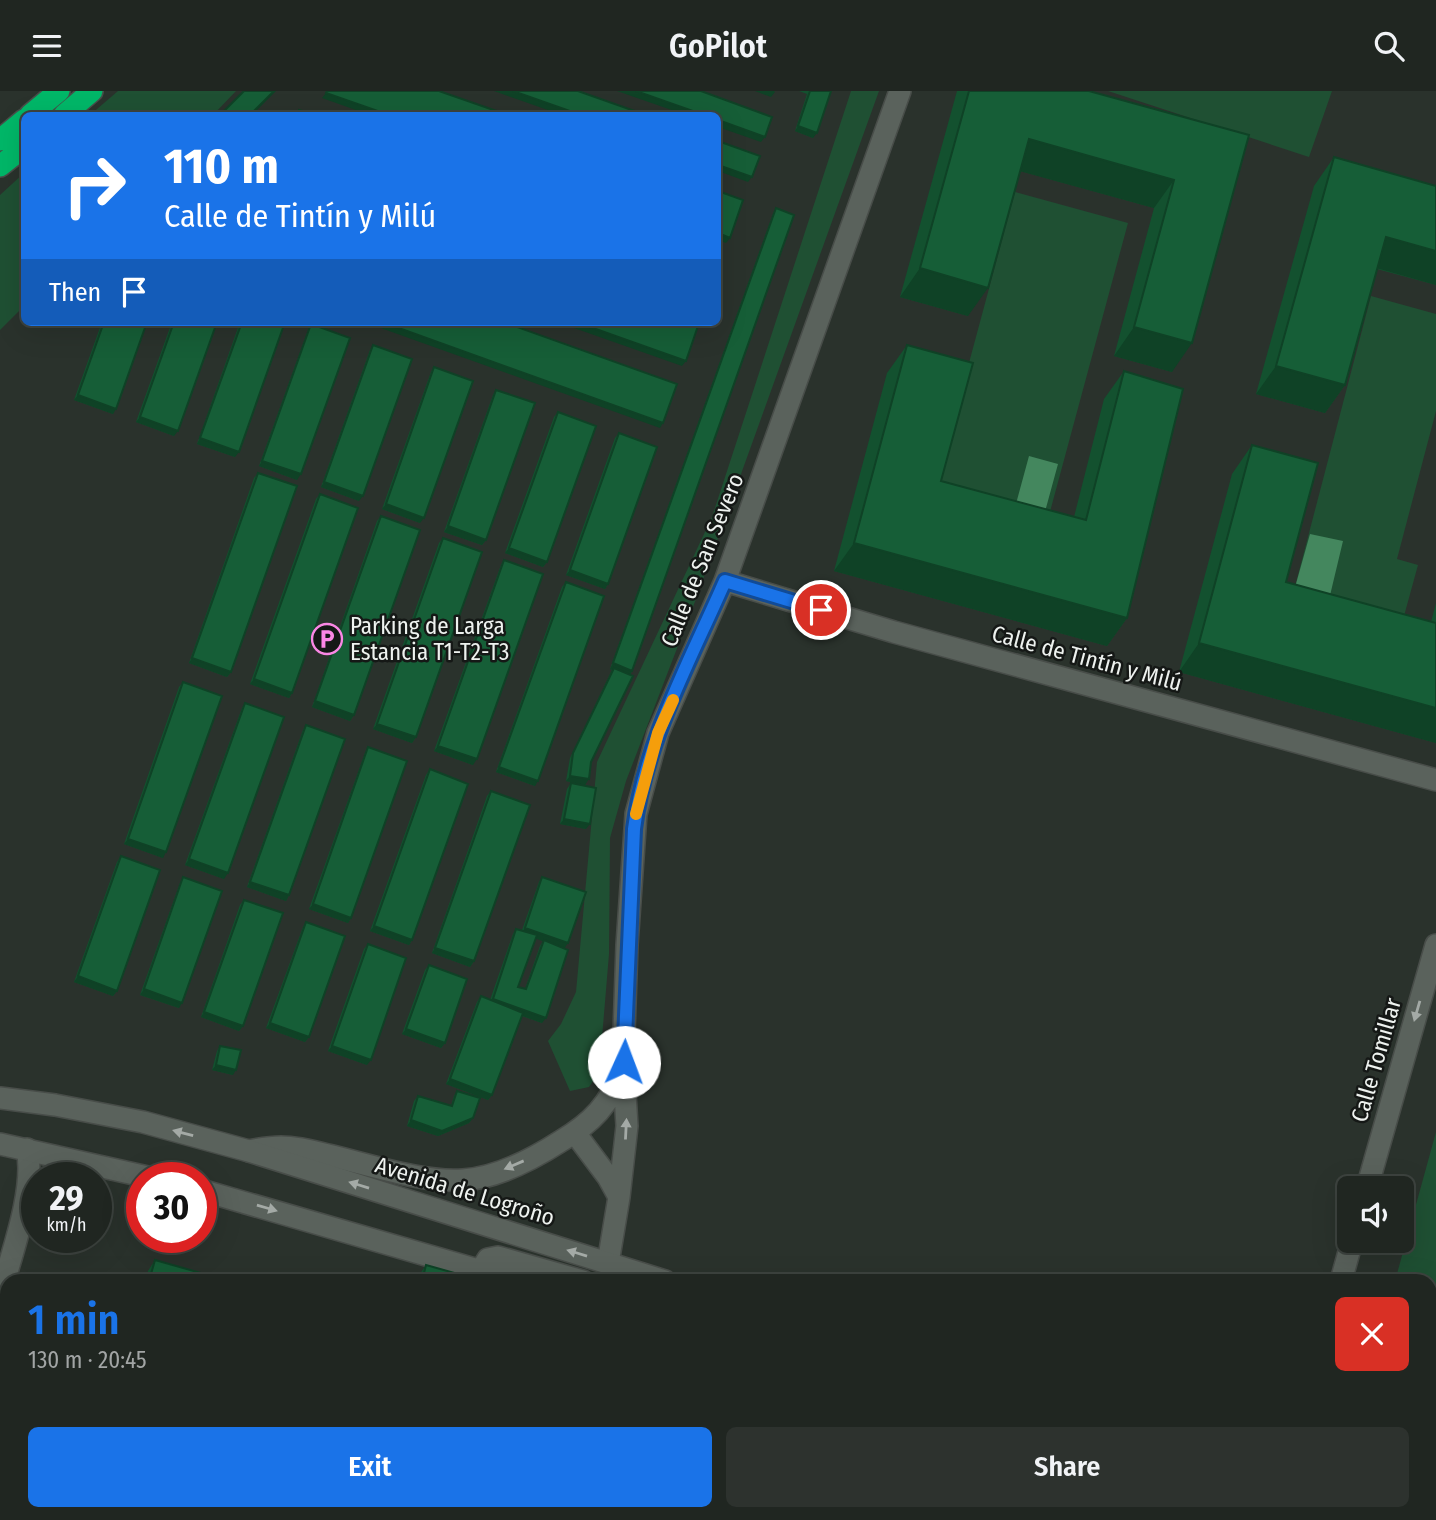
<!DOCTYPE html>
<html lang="en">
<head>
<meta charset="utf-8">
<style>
  :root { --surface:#202621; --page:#2d322e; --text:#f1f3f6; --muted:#a2a5a5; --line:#3d433f; --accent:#1a73e8 }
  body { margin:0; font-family:"Fira Sans Condensed",sans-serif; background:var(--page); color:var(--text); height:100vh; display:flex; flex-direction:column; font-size:26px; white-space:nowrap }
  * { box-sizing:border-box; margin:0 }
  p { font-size:23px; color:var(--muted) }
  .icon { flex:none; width:38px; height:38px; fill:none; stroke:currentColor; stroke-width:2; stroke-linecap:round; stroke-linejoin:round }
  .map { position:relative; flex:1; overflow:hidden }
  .side { position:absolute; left:0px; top:1183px; width:1437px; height:247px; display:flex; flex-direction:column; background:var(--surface); border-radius:21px 21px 0 0; box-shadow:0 7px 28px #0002,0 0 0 2px var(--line) }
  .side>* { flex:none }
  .top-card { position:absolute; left:21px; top:21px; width:700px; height:214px; border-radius:10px; box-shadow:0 7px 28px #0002,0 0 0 2px var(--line); background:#1a73e8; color:#fff; overflow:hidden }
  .controls { position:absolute; left:1337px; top:1085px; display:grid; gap:14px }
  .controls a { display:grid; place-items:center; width:77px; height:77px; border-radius:10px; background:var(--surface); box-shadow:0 7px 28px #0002,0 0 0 2px var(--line); font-size:35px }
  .speed { position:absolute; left:21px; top:1071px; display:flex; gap:14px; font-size:35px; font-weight:700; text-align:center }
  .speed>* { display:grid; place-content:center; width:91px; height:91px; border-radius:50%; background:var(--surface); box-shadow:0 7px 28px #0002,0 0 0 2px var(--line); line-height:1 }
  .speed small { font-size:18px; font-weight:400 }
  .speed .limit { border:10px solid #d22; background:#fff; color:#111 }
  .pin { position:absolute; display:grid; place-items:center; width:60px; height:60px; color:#fff; margin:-30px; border:4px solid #fff; border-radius:50%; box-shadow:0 2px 7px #0007 }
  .me { position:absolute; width:77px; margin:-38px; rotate:2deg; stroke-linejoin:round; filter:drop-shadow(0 0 5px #0008) }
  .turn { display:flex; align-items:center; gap:24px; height:147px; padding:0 28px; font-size:32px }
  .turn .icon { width:91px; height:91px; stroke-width:2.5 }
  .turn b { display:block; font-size:49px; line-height:60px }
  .then { display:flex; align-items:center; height:66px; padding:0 28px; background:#0003; gap:14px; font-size:26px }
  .round { display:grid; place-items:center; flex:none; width:74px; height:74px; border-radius:10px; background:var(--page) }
  .summary { display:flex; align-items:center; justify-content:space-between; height:119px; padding:0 28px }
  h1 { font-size:42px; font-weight:600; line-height:52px; color:var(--accent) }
  .action { display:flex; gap:14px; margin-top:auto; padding:14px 28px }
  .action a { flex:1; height:80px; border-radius:10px; background:var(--accent); color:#fff; font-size:28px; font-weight:600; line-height:80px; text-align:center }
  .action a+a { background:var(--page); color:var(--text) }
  header { display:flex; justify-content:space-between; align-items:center; height:91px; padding:0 28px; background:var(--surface); font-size:32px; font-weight:600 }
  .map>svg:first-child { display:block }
  .green { fill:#1f5033 }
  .water { fill:#44875e }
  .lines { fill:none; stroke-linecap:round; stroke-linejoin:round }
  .minor-casing { stroke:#484d49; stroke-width:24 }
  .secondary-casing { stroke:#484d49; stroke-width:24 }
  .motorway-casing { stroke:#484d49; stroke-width:24 }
  .minor { stroke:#5a625c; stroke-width:21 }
  .secondary { stroke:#5a625c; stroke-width:21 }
  .motorway { stroke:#01b768; stroke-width:21 }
  .wall { fill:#13512f; fill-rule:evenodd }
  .shaded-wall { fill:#0f4226 }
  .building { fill:#165e37; stroke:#0f4226; stroke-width:2 }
  .oneway { fill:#a4aaa6 }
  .route-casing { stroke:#114b97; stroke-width:18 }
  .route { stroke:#1a73e8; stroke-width:12 }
  .slow { stroke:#f59e0b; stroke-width:12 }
  .labels { text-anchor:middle; stroke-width:5; stroke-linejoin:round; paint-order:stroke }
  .street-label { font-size:23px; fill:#eef2ef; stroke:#151816 }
  .poi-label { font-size:23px; fill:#eef2ef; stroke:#151816; text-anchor:start }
</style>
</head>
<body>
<header><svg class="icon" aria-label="menu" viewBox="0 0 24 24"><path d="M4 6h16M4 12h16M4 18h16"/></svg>GoPilot<svg class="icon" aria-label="search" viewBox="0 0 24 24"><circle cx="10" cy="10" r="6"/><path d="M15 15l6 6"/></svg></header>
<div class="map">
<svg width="1436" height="1429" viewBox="0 0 1436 1429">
  <rect width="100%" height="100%" fill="#2a322c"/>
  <path class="green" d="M118,0h118l-23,24h-123z
    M851,0h28l-183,508 -70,182 -16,57 -1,116 -9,108 -3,13 -8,12 -19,4 -22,-50 13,-17 15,-32 21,-230 115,-245z
    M1108,0h224l-23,66z
    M24,82v133l-24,24v-135z
    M1015,101l113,31 -84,311 -113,-30z
    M1371,205l65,18v97l-39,148 21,6 -17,62 -109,-29z
    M1436,1041v331l-6,-1v-181h-35z"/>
  <path class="water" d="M1029,365l29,8 -18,66 -29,-8z
    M1310,443l33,7 -16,67 -35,-10z"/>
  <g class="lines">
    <g class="minor-casing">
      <path id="minor" d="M725,490l169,51 542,148
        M575,1042l33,44 11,20
        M249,1060c10,-2 21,-4 32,-4 15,0 32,4 47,8 39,9 95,28 135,25 34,-2 70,-21 98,-39 29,-17 51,-38 60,-71
        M1367,1097l69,-243
        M608,1172l11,-66 8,-71 -4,-64 4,-117 9,-131 22,-81 67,-152 175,-490
        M1341,1190l11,-40
        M0,1205c11,-41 36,-107 27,-147
        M0,1331l7,2
        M321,1423l22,6
        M406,1429l2,-6
        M814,1429l2,-6"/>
    </g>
    <g class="secondary-casing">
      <path id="secondary" d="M0,1007l55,7 88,17 106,29 416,130
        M0,1053l152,34
        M201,1099l315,91
        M481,1179l7,-11 10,-2 85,24
        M1430,1414l6,1
        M1286,1423l23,6"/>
    </g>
    <g class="motorway-casing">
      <path id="motorway" d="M30,24l29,-24
        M64,24l28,-24
        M0,49l24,-20
        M0,75l24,-19"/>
    </g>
    <use href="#minor" class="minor"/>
    <use href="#secondary" class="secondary"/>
    <use href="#motorway" class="motorway"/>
  </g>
  <path class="wall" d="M799,0h32l-18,47 -18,-7 12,-37z
    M957,0h132l160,44 -77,237 -58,-16 40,-148 -134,-37 -52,145 -68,-19z
    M1334,66l102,29v99l-59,-16 -32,116 -20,28 -69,-19 58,-208z
    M776,117l-144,463 -41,91 -6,23 -19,-4 4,-23 42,-88 -2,-1 163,-455z
    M102,231h45l-34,92 -39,-14z
    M172,231h45l-43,114 -38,-14z
    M240,231h45l-50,135 -38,-13z
    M311,233l-14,156 -38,-14 49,-136z
    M373,254l-14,156 -38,-14 49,-137z
    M907,254l34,136 133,36 30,-118 20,-28 3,247 -20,28 -273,-75 53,-198z
    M434,276l-14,156 -38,-14 49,-137z
    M496,299l-10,150 -4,5 -38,-13 49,-137z
    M558,321l-11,150 -4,5 -38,-14 49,-136z
    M619,342l-11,151 -3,5 -39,-14 49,-137z
    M1252,354l34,137 145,40 5,-19v140l-257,-71 53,-198z
    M258,382l-27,199 -4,5 -38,-14 65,-185z
    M320,403l-28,199 -3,5 -39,-14 66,-185z
    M381,425l-27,199 -4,6 -38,-14 65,-186z
    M443,447l-27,199 -4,6 -39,-14 66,-186z
    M504,469l-31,205 -39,-14 67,-186z
    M566,491l-31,204 -39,-14 66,-185z
    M183,591l-20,176 -39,-14 55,-157z
    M245,612l-21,176 -39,-14 57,-157z
    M306,634l-17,170 -3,6 -39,-14 56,-157z
    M368,656l-17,171 -3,5 -39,-14 56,-156z
    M430,678l-18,171 -3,5 -39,-14 56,-156z
    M571,692l15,46 -26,-5 7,-35z
    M491,700l-17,170 -4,6 -38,-14 55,-157z
    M121,765l-4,135 -4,5 -39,-14 43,-120z
    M183,786l-4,131 -39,-13 40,-112z
    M542,786l23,71 -23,75 -20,-7 -30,79 -4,5 -42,-16 31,-82 4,-6 9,4 23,-66 3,-5 6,1 17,-48zM536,847l7,3 -3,5 -15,43 -7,-2z
    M244,809l-1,126 -4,5 -38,-14 39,-112z
    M306,831l3,115 -4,5 -39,-14 37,-101z
    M368,853l-1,121 -39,-14 36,-102z
    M429,874l16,78 -4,5 -39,-14 23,-64z
    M220,955l13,29 -21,-5 5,-19z
    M457,1000l16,27 -4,5 -31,13 -31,-10 7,-25 4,-5 33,10 3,-10z
    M155,1169l74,21h-84l3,-10z
    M426,1174l30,16h-41z
    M7,1386v37l-7,6v-22z
    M153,1423h45l14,6h-61z
    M514,1423h83l-1,6h-84z
    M601,1423h51l-2,6h-50z
    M709,1423h69l-2,6h-69z
    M856,1423h198l-1,6h-201z"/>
  <path class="shaded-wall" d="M274,0h2l-24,24h-2z
    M494,0h19l68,24h-19z
    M617,0h19l68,24h-18z
    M755,0h19l1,1 -4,5z
    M326,2l63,22h-19l-48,-17z
    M718,29l47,17 -4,5 -43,-15z
    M798,35l19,7 -4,5 -18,-7z
    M1029,48l145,41 -20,28 -145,-40z
    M718,74l34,12 -4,5 -30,-11z
    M718,142l12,5 -4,5 -8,-3z
    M1386,146l50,14v34l-70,-20z
    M920,177l68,20 -20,28 -68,-19z
    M364,231h18l281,101 -3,5z
    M557,231h19l110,39 -4,5z
    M1134,236l58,16 -20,29 -58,-16z
    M1276,275l69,19 -20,28 -69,-19z
    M78,304l38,14 -3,5 -39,-14z
    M140,326l38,14 -4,5 -38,-14z
    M200,347l39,14 -4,5 -38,-13z
    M262,370l39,13 -4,6 -38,-14z
    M324,391l39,14 -4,5 -38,-14z
    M386,413l38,14 -4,5 -38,-14z
    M448,435l38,14 -4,5 -38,-13z
    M854,452l273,75 -20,28 -273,-75z
    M509,457l38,14 -4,5 -38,-14z
    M570,479l38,14 -3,5 -39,-14z
    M1199,552l237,65v35l-257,-71z
    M192,567l39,14 -4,5 -38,-14z
    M613,572l19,8 -3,6 -19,-8z
    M254,588l38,14 -3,5 -39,-14z
    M315,610l39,14 -4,6 -38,-14z
    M377,633l39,13 -4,6 -39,-14z
    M438,655l39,13 -4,6 -39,-14z
    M499,676l39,14 -3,5 -39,-14z
    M570,685l19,3 -4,6 -19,-4z
    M564,728l26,5 -4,5 -26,-5z
    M128,748l38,13 -3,6 -39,-14z
    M189,768l39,14 -4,6 -39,-14z
    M250,791l39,13 -3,6 -39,-14z
    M313,813l38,14 -3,5 -39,-14z
    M374,835l38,14 -3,5 -39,-14z
    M525,837l43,15 -4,6 -43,-16z
    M435,857l39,13 -4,6 -38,-14z
    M78,885l39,15 -4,5 -39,-14z
    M144,898l38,14 -3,5 -39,-13z
    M493,908l53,19 -4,5 -53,-19z
    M204,921l39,14 -4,5 -38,-14z
    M270,932l39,14 -4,5 -39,-14z
    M406,938l39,14 -4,5 -39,-14z
    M332,955l39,14 -4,5 -39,-14z
    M216,974l20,5 -3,5 -21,-5z
    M450,988l42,16 -4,5 -42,-16z
    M473,1027l-4,5 -31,13 -31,-10 4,-6z
    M0,1420l7,2v1h4l21,6h-32z
    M447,1423h46l-4,6h-18z
    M889,1423h9l-4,6h-9z
    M907,1423l8,2 -3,4h-9z
    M520,1425l15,4h-18z"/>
  <path class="building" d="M244,0h30l-24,24h-30z
    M327,0h112l69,24h-119l-63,-22z
    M513,0h65l68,24h-65z
    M636,0h65l71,26 -7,20 -47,-17v-5h-14z
    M810,0h21l-14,42 -19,-7z
    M969,0h120l160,44 -57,208 -58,-16 40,-147 -145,-41 -41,149 -68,-20z
    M299,19l16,5h-18z
    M718,50l42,15 -8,21 -34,-12z
    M1334,66l102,29v65l-50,-14 -41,148 -69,-19z
    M718,100l25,9 -13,38 -12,-5z
    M776,117l18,7 -162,456 -19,-8z
    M718,168l3,1 -3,11z
    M104,231h43l-31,87 -38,-14z
    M174,231h43l-39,109 -38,-14z
    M242,231h43l-46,130 -39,-14z
    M382,231h121l174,62 -14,39z
    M576,231h120l3,1 -13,38z
    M311,233l39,14 -49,136 -39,-13z
    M373,254l39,14 -49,137 -39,-14z
    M907,254l66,18 -32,118 145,39 38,-149 59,18 -56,229 -273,-75z
    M434,276l39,14 -49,137 -38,-14z
    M496,299l39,13 -49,137 -38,-14z
    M558,321l38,14 -49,136 -38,-14z
    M619,342l38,14 -49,137 -38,-14z
    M1252,354l66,18 -32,119 150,41v85l-237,-65z
    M258,382l39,13 -66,186 -39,-14z
    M320,403l38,14 -66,185 -38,-14z
    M381,425l39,14 -66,185 -39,-14z
    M443,447l39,14 -66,185 -39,-13z
    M504,469l39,14 -66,185 -39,-13z
    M566,491l38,14 -66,185 -39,-14z
    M614,577l19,8 -42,86 -2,17 -19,-3 3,-23z
    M183,591l39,14 -56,156 -38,-13z
    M245,612l39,14 -56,156 -39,-14z
    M306,634l39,14 -56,156 -39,-13z
    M368,656l39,14 -56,157 -38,-14z
    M430,678l38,15 -56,156 -38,-14z
    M571,692l25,5 -6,36 -26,-5z
    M491,700l39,14 -56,156 -39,-13z
    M121,765l39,14 -43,121 -39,-15z
    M183,786l39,14 -40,112 -38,-14z
    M542,786l44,15 -18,51 -43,-15z
    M244,809l39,13 -40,113 -39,-14z
    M306,831l39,14 -36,101 -39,-14z
    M516,838l21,6 -19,52 8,2 18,-49 24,10 -22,68 -53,-19z
    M368,853l38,14 -35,102 -39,-14z
    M429,874l38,14 -22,64 -39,-14z
    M481,905l42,17 -31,82 -42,-16z
    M220,955l21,4 -5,20 -20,-5z
    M457,1000l23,7 -7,20 -31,13 -31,-11 7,-24 34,10z
    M155,1169l74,21h-80z
    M426,1174l32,9 -2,7h-34z
    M7,1398v24l-7,-2z
    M11,1423h24l-2,6z
    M157,1423h41l15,3 -1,3h-56z
    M520,1423h77l-1,6h-61l-15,-4z
    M608,1423h44l-2,6h-44z
    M715,1423h63l-2,6h-63z
    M858,1423h33l-2,5 5,1h-38z
    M899,1423h155l-1,6h-125l-5,-2 -1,2h-8l1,-4 -8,-2 -2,6h-8z"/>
  <defs><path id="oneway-solid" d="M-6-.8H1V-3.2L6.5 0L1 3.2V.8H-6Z" transform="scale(1.75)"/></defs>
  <g class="oneway">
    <use href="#oneway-solid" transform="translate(1417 920) rotate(106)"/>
    <use href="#oneway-solid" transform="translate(626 1038) rotate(-87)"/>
    <use href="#oneway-solid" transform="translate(183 1042) rotate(-165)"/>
    <use href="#oneway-solid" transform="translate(514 1074) rotate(157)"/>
    <use href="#oneway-solid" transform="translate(359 1094) rotate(-163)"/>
    <use href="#oneway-solid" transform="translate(267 1117) rotate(16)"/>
    <use href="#oneway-solid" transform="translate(577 1162) rotate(-163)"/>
  </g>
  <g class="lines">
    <g class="route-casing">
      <path id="route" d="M624,971l10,-233c11,-87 56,-168 91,-248l96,29"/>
    </g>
    <use href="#route" class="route"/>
    <path class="slow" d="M636,723l22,-81 15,-33"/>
  </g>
  <defs>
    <g id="parking-ring" transform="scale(1.575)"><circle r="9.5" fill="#151816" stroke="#fb87e5" stroke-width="1.5"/><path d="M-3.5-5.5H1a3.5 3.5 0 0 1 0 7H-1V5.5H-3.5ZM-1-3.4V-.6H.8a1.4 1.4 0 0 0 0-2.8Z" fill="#fb87e5"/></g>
  </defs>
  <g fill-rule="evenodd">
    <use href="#parking-ring" x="327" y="548"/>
  </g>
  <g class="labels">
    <g class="street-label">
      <text transform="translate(702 469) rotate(-68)" y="8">Calle de San Severo</text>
      <text transform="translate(1087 567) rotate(15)" y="8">Calle de Tintín y Milú</text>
      <text transform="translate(1376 969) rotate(-74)" y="8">Calle Tomillar</text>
      <text transform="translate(465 1100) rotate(17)" y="8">Avenida de Logroño</text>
    </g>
    <g class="poi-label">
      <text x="350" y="543">Parking de Larga<tspan x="350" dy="26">Estancia T1-T2-T3</tspan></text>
    </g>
  </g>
</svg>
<div class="controls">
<a><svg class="icon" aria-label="sound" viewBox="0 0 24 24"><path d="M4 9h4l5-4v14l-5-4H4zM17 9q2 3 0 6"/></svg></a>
</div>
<div class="speed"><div>29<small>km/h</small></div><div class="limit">30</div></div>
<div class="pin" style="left:821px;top:519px;background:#d93025"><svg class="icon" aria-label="arrive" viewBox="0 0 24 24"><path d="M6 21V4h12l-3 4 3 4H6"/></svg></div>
<svg class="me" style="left:624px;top:971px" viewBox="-20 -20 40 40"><circle r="19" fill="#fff"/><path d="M0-13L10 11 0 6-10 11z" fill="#1a73e8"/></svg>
<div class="top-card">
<div class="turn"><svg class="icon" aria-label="right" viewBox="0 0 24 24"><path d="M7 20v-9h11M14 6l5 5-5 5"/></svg><div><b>110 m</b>Calle de Tintín y Milú</div></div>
<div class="then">Then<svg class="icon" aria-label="arrive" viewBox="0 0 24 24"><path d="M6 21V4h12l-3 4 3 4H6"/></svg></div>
</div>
<section class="side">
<div class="summary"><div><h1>1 min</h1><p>130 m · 20:45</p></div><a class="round" style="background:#d93025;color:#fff"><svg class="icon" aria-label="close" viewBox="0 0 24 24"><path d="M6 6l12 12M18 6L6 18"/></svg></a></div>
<div class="action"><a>Exit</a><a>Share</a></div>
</section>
</div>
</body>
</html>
